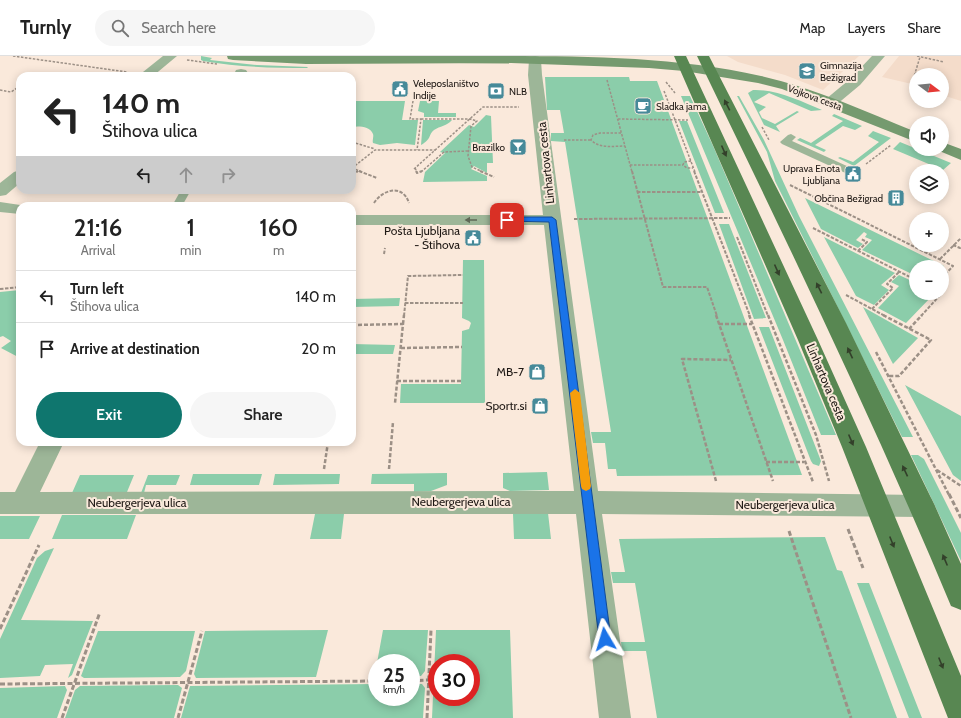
<!DOCTYPE html>
<html lang="en">
<head>
<meta charset="utf-8">
<style>
  :root { --surface:#fff; --page:#f6f6f6; --text:#222; --muted:#767676; --line:#e0e0e0; --accent:#0f766e }
  body { margin:0; font-family:Cabin,sans-serif; background:var(--page); color:var(--text); height:100vh; display:flex; flex-direction:column; font-size:15px; white-space:nowrap }
  * { box-sizing:border-box; margin:0 }
  p { font-size:13px; color:var(--muted) }
  .icon { flex:none; width:22px; height:22px; fill:none; stroke:currentColor; stroke-width:2; stroke-linecap:round; stroke-linejoin:round }
  .map { position:relative; flex:1; overflow:hidden }
  .panel { position:absolute; left:16px; top:146px; width:340px; height:244px; display:flex; flex-direction:column; background:var(--surface); border-radius:12px; box-shadow:0 2px 10px #0003 }
  .panel>* { flex:none }
  .top-card { position:absolute; left:16px; top:16px; width:340px; height:122px; border-radius:12px; box-shadow:0 2px 10px #0003; background:#fff; color:var(--text); overflow:hidden }
  .needle { width:26px; rotate:106deg }
  .buttons { position:absolute; left:909px; top:12px; display:grid; gap:8px }
  .buttons a { display:grid; place-items:center; width:40px; height:40px; border-radius:50%; background:var(--surface); box-shadow:0 2px 10px #0003; font-size:20px }
  .speed { position:absolute; left:368px; top:598px; display:flex; gap:8px; font-size:20px; font-weight:700; text-align:center }
  .speed>* { display:grid; place-content:center; width:52px; height:52px; border-radius:50%; background:var(--surface); box-shadow:0 2px 10px #0003; line-height:1 }
  .speed small { font-size:10px; font-weight:400 }
  .speed .limit { border:6px solid #d22; background:#fff; color:#111 }
  .pin { position:absolute; display:grid; place-items:center; width:34px; height:34px; color:#fff; margin:-17px; border-radius:8px; box-shadow:0 2px 6px #0006 }
  .me { position:absolute; width:44px; margin:-22px; rotate:353deg; stroke-linejoin:round; filter:drop-shadow(0 0 3px #0008) }
  .turn { display:flex; align-items:center; gap:14px; height:84px; padding:0 20px; font-size:18px }
  .turn .icon { width:52px; height:52px; stroke-width:2.5 }
  .turn b { display:block; font-size:28px; line-height:34px }
  .lanes { display:flex; align-items:center; height:38px; padding:0 20px; background:#0003; justify-content:center; gap:20px; direction:ltr }
  .lanes .off { opacity:.35 }
  .eta { display:flex; justify-content:space-evenly; align-items:center; height:68px; text-align:center }
  .eta b { font-size:24px; font-weight:600; line-height:28px }
  .action { display:flex; gap:8px; margin-top:auto; padding:8px 20px }
  .action a { flex:1; height:46px; border-radius:24px; background:var(--accent); color:#fff; font-size:16px; font-weight:600; line-height:46px; text-align:center }
  .action a+a { background:var(--page); color:var(--text) }
  ul { padding:0; list-style:none }
  li { display:flex; align-items:center; gap:12px; height:52px; padding:0 20px; border-top:1px solid var(--line) }
  li div { flex:1 }
  li b { display:block; font-size:15px }
  li em { font-style:normal }
  header { display:flex; align-items:center; gap:24px; box-sizing:border-box; height:56px; padding:0 20px; background:var(--surface); border-bottom:1px solid var(--line) }
  header strong { font-size:19px }
  nav { display:flex; gap:22px; margin-inline-start:auto; font-size:14px }
  .search { width:280px; height:36px; background:var(--page); display:flex; align-items:center; gap:10px; box-sizing:border-box; padding:0 14px; border-radius:22px; color:var(--muted); font-size:15px }
  .map>svg:first-child { display:block }
  .built { fill:#f4dcca }
  .green { fill:#8bcdaa; fill-rule:evenodd }
  .lines { fill:none; stroke-linecap:round; stroke-linejoin:round }
  .path-far3 { stroke:#9c9086; stroke-width:1.5; stroke-dasharray:2.5 1.5; stroke-linecap:butt }
  .path-far2 { stroke:#9c9086; stroke-width:2; stroke-dasharray:3.5 1.5; stroke-linecap:butt }
  .path-far1 { stroke:#9c9086; stroke-width:2.5; stroke-dasharray:4 2; stroke-linecap:butt }
  .path { stroke:#9c9086; stroke-width:3; stroke-dasharray:5 2.5; stroke-linecap:butt }
  .lane { fill:#9db698; fill-rule:evenodd }
  .street { fill:#9db698; fill-rule:evenodd }
  .secondary { fill:#759a6f; fill-rule:evenodd }
  .primary { fill:#588752; fill-rule:evenodd }
  .oneway { fill:#33402a }
  .oneway2 { fill:#5e6856 }
  .route { fill:#1a73e8; stroke:#114b97 }
  .slow { fill:#f59e0b }
  .labels { text-anchor:middle; stroke-width:4; stroke-linejoin:round; paint-order:stroke }
  .far-poi-label { font-size:10px; fill:#1f1915; stroke:#fae9db; text-anchor:start }
  .far-street-label { font-size:10px; fill:#1f1915; stroke:#fae9db }
  .street-label { font-size:12px; fill:#1f1915; stroke:#fae9db }
  .poi-label { font-size:12px; fill:#1f1915; stroke:#fae9db; text-anchor:end }
</style>
</head>
<body>
<header>
<strong>Turnly</strong>
<div class="search"><svg class="icon" aria-label="search" viewBox="0 0 24 24"><circle cx="10" cy="10" r="6"/><path d="M15 15l6 6"/></svg>Search here</div>
<nav><a>Map</a><a>Layers</a><a>Share</a></nav>
</header>
<div class="map">
<svg width="961" height="662" viewBox="0 0 961 662">
  <rect width="100%" height="100%" fill="#fae9db"/>
  <path class="built" d="M727,0h132l-36,34 -38,-15 -47,-13z
    M899,0h62v45l-19,-6v-20h-26v10l-34,-8z"/>
  <path class="green" d="M201,0l11,2 -2,2 47,5 51,2 -1,1c-34,0 -69,-1 -104,-7l-2,-1z
    M545,21h84l1,4h27l145,394 -185,1 -1,-7h-8l-3,-26h-12l-2,-11h20l-46,-290 -14,-1v-8h13l-4,-23h-13z
    M753,34c23,-1 48,11 69,20l-11,1 -42,-18 -15,9 12,5 -7,5 3,6 13,6 22,-13 2,1 -23,14 4,6 -16,-7 -16,-32z
    M681,40h9l24,52 122,287h-15l-38,-95z
    M737,40h2l25,44 35,76 114,221h-11l-127,-256 -8,-29z
    M352,45h53l-3,19h16l-3,25 -18,-2 -17,2 -7,-2c-1,-3 1,-6 0,-9 -3,-8 -15,-8 -21,-7z
    M420,45h19l-1,12h18v4h-32v-4l-6,-2z
    M834,58l28,12 -7,4 -12,-4 -28,19 11,5 -2,2 -27,-12 3,-2 11,5 32,-22 -11,-5z
    M486,59l5,1 2,47h-6v10l-13,-7 -3,3 16,7v5l-64,1 2,-10 20,-19 -5,-1 29,-27 5,2z
    M423,64h29c-5,6 -12,6 -18,10 -6,5 -2,9 -13,15z
    M679,65h8l37,92h-9z
    M873,75l18,7 -37,28 -16,-8 2,-1 13,5 26,-20 -11,-6z
    M900,86l51,21 -8,7 -50,-21z
    M805,142l139,68 -2,3v-2h-26v9l-54,-26 10,-10 -7,-3 2,-3 -3,-2 -8,8 7,4 -5,4 -37,-19z
    M719,168h10l37,94 -12,1z
    M824,181l71,36 -14,12 8,5 -15,15 -18,-9z
    M463,204h21l1,143h-85l1,-19h60l1,-53 7,-2 2,-6 -2,-2 -7,-3z
    M899,219l17,8v10h11l5,3 -26,27 -28,-15 21,-22 -8,-4z
    M20,234v22l-4,3 4,2v41l-19,-10 10,-7 -8,-5 -3,1v-45z
    M400,242l-1,8 -47,1v-8z
    M863,251l55,31 -25,26z
    M759,271h10l52,134 -2,5 -6,-2 -2,-3z
    M352,288l43,1 -2,9h-41z
    M905,329l56,31v65l-8,-6z
    M911,399h7l6,4 37,74v28z
    M547,416l2,18 -39,1 -7,-3v-15z
    M447,417v12l-16,6 -17,1v-8h-43l1,-10z
    M193,418h69l-3,11h-69z
    M275,418h65l-1,10 -66,1z
    M80,419h54l-7,17 -55,1z
    M148,419h32l-4,10h-30l-2,8h-3z
    M548,457l3,26h-37l-1,-25z
    M315,458h29l-3,25h-31z
    M62,459h74l-9,24h-75z
    M0,460h40l-11,23h-29z
    M825,481l12,33 5,1 55,147h-240l-11,-67h-24l-1,-9h24l-10,-59h-22l-2,-11h14l-6,-33z
    M54,492l-33,72 72,1 -21,54 -4,3 5,-14 -28,1 -5,11 -40,2v-39l37,-81 8,-7z
    M857,527h12l53,135h-13z
    M328,574l-12,47 -120,1 -2,-4 11,-43z
    M383,574h45l-3,41 -4,5h-10v-13h-34z
    M436,574h74l3,88h-81zM437,607h34v34h-34z
    M98,575h97l-9,40 -6,6 -96,1 -3,-2z
    M377,628v13h34v-13h11l3,4 -2,30h-242l9,-32z
    M178,629l4,3 -8,30h-109l10,-28 5,-4z
    M65,630l2,4 -10,28h-57v-30z"/>
  <g class="lines">
    <path class="path-far3" d="M13,0l114,16
      M917,0l27,6
      M187,4l30,4
      M915,17l7,2
      M607,24l25,92
      M666,26l9,11
      M912,27l8,-26
      M0,34l11,2 9,-6
      M664,35l31,81
      M413,45l-3,18h11l-4,31
      M421,63h49l7,2 -6,5 -3,30 4,11 11,5
      M618,63l70,1
      M762,71l7,13
      M621,77h-21l-7,2 -2,5c9,9 22,6 34,6
      M564,84h27
      M352,86l23,7
      M691,105l-7,1 -1,3 4,3h6
      M866,108l25,-19
      M630,109h53
      M352,112l23,-18h61
      M352,112l10,4
      M415,112l2,4
      M414,113l69,-62h36
      M357,116l1,-1
      M421,116l23,-20 24,-1"/>
    <path class="path-far2" d="M359,115l18,7
      M416,115l1,2 5,-2
      M480,115l14,6
      M632,115l31,116h44l10,29
      M694,115l56,145
      M352,119l6,-4
      M790,129l163,81 -11,12
      M637,136h65
      M374,147c9,-14 29,-19 35,0
      M574,163l156,-1
      M813,172l103,52
      M737,181l31,79
      M953,189l7,3 1,-1
      M858,195l9,-9 -6,-3
      M384,198l1,-6
      M940,203l21,-21
      M352,225h4
      M0,233l20,-2
      M846,239l39,21
      M405,247h58
      M872,253l21,-21 -6,-4 12,-12
      M404,260l4,-40 55,-1
      M921,260l21,-23"/>
    <path class="path-far1" d="M716,259l57,166
      M749,259l64,167
      M768,259l48,120 13,46
      M883,259l48,25 -32,36h-10
      M403,268l1,-9
      M719,268h33
      M352,269l51,-1 -8,79
      M909,273l13,-14
      M401,292l61,-1
      M876,296l73,143
      M397,325h64
      M766,406h38
      M324,413l4,-27
      M389,413l4,-47
      M937,414l24,16
      M716,425l-34,-122 49,1"/>
    <path class="path" d="M949,438l12,24
      M848,473l15,39
      M789,475l62,187
      M0,573l39,-84
      M411,625l17,-1
      M0,628l377,-3
      M62,662l38,-106
      M178,662l24,-87
      M427,662l4,-88"/>
    <path class="lane" d="M791,78l5,3 -4,4 68,31 1,2 -1,2h-8l-70,-32 -2,-2 8,-7z
      M181,134h10l-9,16h-10z"/>
    <path class="street" d="M163,0h14l-24,20h-15z
      M535,0l5,1 1,3 1,15 56,416 324,4 9,3 4,8 -4,8 -9,3 -320,-3 29,204h-32l-23,-204h-576v-22h15l25,-50h24l-24,50 534,-1 -30,-266h-192v-10h191l-15,-140 1,-15 1,-3z
      M872,0h13l-25,29 -24,20 -5,1 -5,-1 -2,-3 2,-3 24,-20z
      M241,13l5,1 2,3 -1,3h-14l3,-6z
      M20,114v13l-14,12 -6,1v-13l14,-11z
      M0,146l27,4h-7v8l-20,-2z"/>
    <path class="secondary" d="M227,0c86,0 173,0 260,0 91,0 185,0 274,20 53,12 104,35 155,56v10l-134,-53 -24,-6 -74,-12 -35,-3 -138,-5 -205,1 -73,-4 -5,-1z
      M942,86l19,7v11l-24,-10 -1,-1h6z"/>
    <path class="primary" d="M674,0h12l132,284 48,107 95,229v42h-13l-106,-271 -44,-107z
      M697,0h12l137,267 89,183 26,58v46l-10,-4c-78,-187 -166,-368 -254,-550z"/>
  </g>
  <defs><path id="oneway-solid" d="M-6-.8H1V-3.2L6.5 0L1 3.2V.8H-6Z"/></defs>
  <g class="oneway">
    <use href="#oneway-solid" transform="translate(727 49) rotate(-117)"/>
    <use href="#oneway-solid" transform="translate(724 95) rotate(66)"/>
    <use href="#oneway-solid" transform="translate(777 214) rotate(66)"/>
    <use href="#oneway-solid" transform="translate(819 232) rotate(-116)"/>
    <use href="#oneway-solid" transform="translate(850 297) rotate(-115)"/>
    <use href="#oneway-solid" transform="translate(851 384) rotate(67)"/>
    <use href="#oneway-solid" transform="translate(905 415) rotate(-115)"/>
    <use href="#oneway-solid" transform="translate(892 486) rotate(68)"/>
    <use href="#oneway-solid" transform="translate(945 504) rotate(-113)"/>
    <use href="#oneway-solid" transform="translate(941 607) rotate(68)"/>
  </g>
  <use class="oneway2" href="#oneway-solid" transform="translate(471 164) rotate(180)"/>
  <path class="route" d="M507,161h45l4,3 55,419 -2,5 -4,1 -4,-1 -2,-5 -50,-417 -44,-1 -1,-1z"/>
  <path class="slow" d="M575,333l5,4 11,93 -1,3 -4,2 -4,-2 -1,-3 -11,-93z"/>
  <defs>
    <g id="school-square" transform="scale(0.9)"><rect x="-9" y="-9" width="18" height="18" rx="4" fill="#468a99" stroke="#fae9db"/><path d="M0-5L7-2L0 1L-7-2ZM-4 1L0 2.5L4 1V4Q0 6-4 4Z" fill="#fff"/></g>
    <g id="civic-square" transform="scale(0.9)"><rect x="-9" y="-9" width="18" height="18" rx="4" fill="#468a99" stroke="#fae9db"/><path d="M-.6-6.5H3V-4.5H.6V-3L4-1V1h2V6H-6V1h2V-1L-.6-3ZM-1.2 2.5V6h2.4V2.5Z" fill="#fff"/></g>
    <g id="bank-square" transform="scale(0.9)"><rect x="-9" y="-9" width="18" height="18" rx="4" fill="#468a99" stroke="#fae9db"/><path d="M-6-4H6V4H-6ZM0-2.3a2.3 2.3 0 1 0 0 4.6a2.3 2.3 0 1 0 0-4.6Z" fill="#fff"/></g>
    <g id="cafe-square" transform="scale(0.9)"><rect x="-9" y="-9" width="18" height="18" rx="4" fill="#468a99" stroke="#fae9db"/><path d="M-5.5-4.5H6V0H3Q3 3.5 0 3.5H-2.5Q-5.5 3.5-5.5 0ZM3-3.2v2h1.7v-2ZM-6 4.5H4V6H-6Z" fill="#fff"/></g>
    <g id="bar-square" transform="scale(0.9)"><rect x="-9" y="-9" width="18" height="18" rx="4" fill="#468a99" stroke="#fae9db"/><path d="M-6-5H6L.8 .8V4.5H3.5V6h-7V4.5H-.8V.8Z" fill="#fff"/></g>
    <g id="building-square" transform="scale(0.9)"><rect x="-9" y="-9" width="18" height="18" rx="4" fill="#468a99" stroke="#fae9db"/><path d="M-4-6H4V6H1V3H-1V6H-4ZM-2.5-4.3h1.7v1.8h-1.7ZM.8-4.3h1.7v1.8H.8ZM-2.5-1h1.7V.8h-1.7ZM.8-1h1.7V.8H.8Z" fill="#fff"/></g>
    <g id="shop-square" transform="scale(0.9)"><rect x="-9" y="-9" width="18" height="18" rx="4" fill="#468a99" stroke="#fae9db"/><path d="M-5-2.5h2.3a2.7 3.5 0 0 1 5.4 0H5L5.5 6h-11ZM-1.5-2.5h3a1.5 2.3 0 0 0-3 0Z" fill="#fff"/></g>
  </defs>
  <g fill-rule="evenodd">
    <use href="#school-square" x="807" y="15"/>
    <use href="#civic-square" x="400" y="33"/>
    <use href="#bank-square" x="496" y="35"/>
    <use href="#cafe-square" x="643" y="50"/>
    <use href="#bar-square" x="518" y="91"/>
    <use href="#civic-square" x="853" y="118"/>
    <use href="#building-square" x="896" y="142"/>
    <use href="#civic-square" x="473" y="182"/>
    <use href="#shop-square" x="537" y="316"/>
    <use href="#shop-square" x="540" y="350"/>
  </g>
  <g class="labels">
    <g class="far-poi-label">
      <text x="820" y="13">Gimnazija<tspan x="820" dy="12">Bežigrad</tspan></text>
      <text x="413" y="31">Veleposlaništvo<tspan x="413" dy="12">Indije</tspan></text>
      <text x="509" y="39">NLB</text>
      <text x="656" y="54">Sladka jama</text>
      <text x="505" y="95" text-anchor="end">Brazilko</text>
      <text x="840" y="116" text-anchor="end">Uprava Enota<tspan x="840" dy="12">Ljubljana</tspan></text>
      <text x="883" y="146" text-anchor="end">Občina Bežigrad</text>
    </g>
    <g class="far-street-label">
      <text transform="translate(815 41) rotate(20)" y="4">Vojkova cesta</text>
    </g>
    <g class="street-label">
      <text transform="translate(546 107) rotate(-96)" y="4">Linhartova cesta</text>
      <text transform="translate(826 326) rotate(67)" y="4">Linhartova cesta</text>
      <text x="461" y="450">Neubergerjeva ulica</text>
      <text x="137" y="451">Neubergerjeva ulica</text>
      <text x="785" y="453">Neubergerjeva ulica</text>
    </g>
    <g class="poi-label">
      <text x="460" y="179">Pošta Ljubljana<tspan x="460" dy="14">- Štihova</tspan></text>
      <text x="524" y="320">MB-7</text>
      <text x="527" y="354">Sportr.si</text>
    </g>
  </g>
</svg>
<div class="buttons">
<a><svg class="needle" viewBox="-14 -14 28 28"><path d="M0-13l5 13h-10z" fill="#e53935"/><path d="M0 13l5-13h-10z" fill="#767676"/></svg></a>
<a><svg class="icon" aria-label="sound" viewBox="0 0 24 24"><path d="M4 9h4l5-4v14l-5-4H4zM17 9q2 3 0 6"/></svg></a>
<a><svg class="icon" aria-label="layers" viewBox="0 0 24 24"><path d="M12 4l9 5-9 5-9-5zM3 14l9 5 9-5"/></svg></a>
<a>+</a>
<a>−</a>
</div>
<div class="speed"><div>25<small>km/h</small></div><div class="limit">30</div></div>
<div class="pin" style="left:507px;top:164px;background:#d93025"><svg class="icon" aria-label="arrive" viewBox="0 0 24 24"><path d="M6 21V4h12l-3 4 3 4H6"/></svg></div>
<svg class="me" style="left:605px;top:583px" viewBox="-20 -20 40 40"><path d="M0-17L14 15 0 8-14 15z" fill="#1a73e8" stroke="#fff" stroke-width="4"/></svg>
<div class="top-card">
<div class="turn"><svg class="icon" aria-label="left" viewBox="0 0 24 24"><path d="M17 20v-9H6M10 6l-5 5 5 5"/></svg><div><b>140 m</b>Štihova ulica</div></div>
<div class="lanes"><svg class="icon" aria-label="left" viewBox="0 0 24 24"><path d="M17 20v-9H6M10 6l-5 5 5 5"/></svg><svg class="icon off" aria-label="ahead" viewBox="0 0 24 24"><path d="M12 20V5M6 11l6-6 6 6"/></svg><svg class="icon off" aria-label="right" viewBox="0 0 24 24"><path d="M7 20v-9h11M14 6l5 5-5 5"/></svg></div>
</div>
<section class="panel">
<div class="eta">
<div><b>21:16</b><p>Arrival</p></div>
<div><b>1</b><p>min</p></div>
<div><b>160</b><p>m</p></div>
</div>
<ul>
<li><svg class="icon" aria-label="left" viewBox="0 0 24 24"><path d="M17 20v-9H6M10 6l-5 5 5 5"/></svg><div><b>Turn left</b><p>Štihova ulica</p></div><em>140 m</em></li>
<li><svg class="icon" aria-label="arrive" viewBox="0 0 24 24"><path d="M6 21V4h12l-3 4 3 4H6"/></svg><div><b>Arrive at destination</b></div><em>20 m</em></li>
</ul>
<div class="action"><a>Exit</a><a>Share</a></div>
</section>
</div>
</body>
</html>
